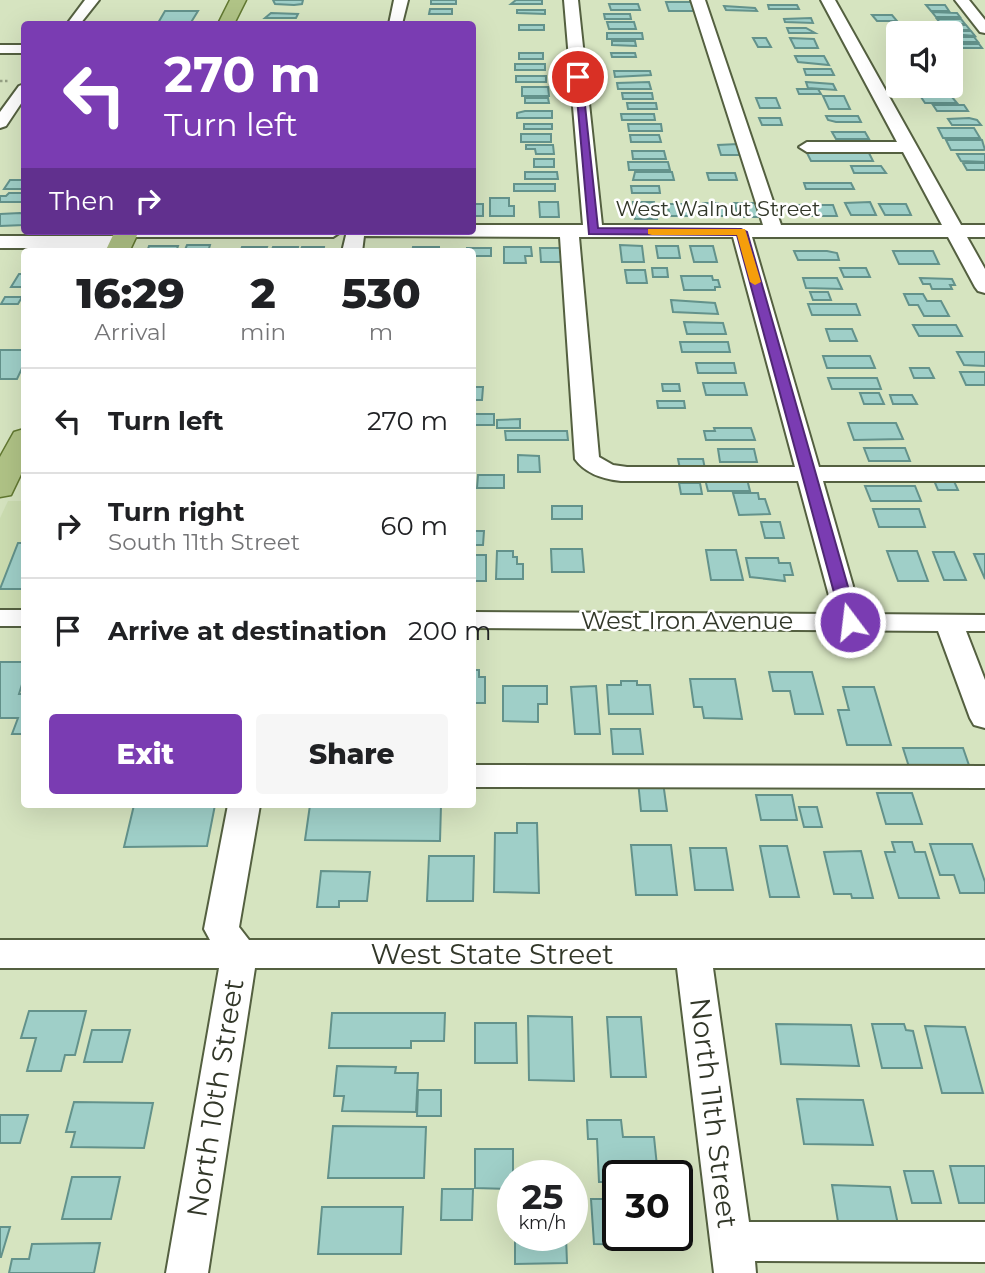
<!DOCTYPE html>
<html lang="en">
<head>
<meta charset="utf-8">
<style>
  :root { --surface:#fff; --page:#f6f6f6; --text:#202124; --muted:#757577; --line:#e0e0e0; --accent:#7a3cb2 }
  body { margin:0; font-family:Montserrat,sans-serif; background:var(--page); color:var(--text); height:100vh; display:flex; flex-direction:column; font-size:26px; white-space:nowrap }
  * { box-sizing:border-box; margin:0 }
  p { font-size:23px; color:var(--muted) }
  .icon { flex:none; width:38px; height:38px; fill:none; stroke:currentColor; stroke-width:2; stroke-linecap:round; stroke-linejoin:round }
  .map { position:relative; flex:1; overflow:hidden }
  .side { position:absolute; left:21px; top:248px; width:455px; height:560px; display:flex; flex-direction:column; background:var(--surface); border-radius:7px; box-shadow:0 7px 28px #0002 }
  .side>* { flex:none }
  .hud { position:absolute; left:21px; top:21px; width:455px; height:214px; border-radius:7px; box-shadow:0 7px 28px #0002; background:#7a3cb2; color:#fff; overflow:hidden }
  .fabs { position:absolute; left:886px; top:21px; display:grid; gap:14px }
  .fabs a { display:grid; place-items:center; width:77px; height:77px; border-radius:7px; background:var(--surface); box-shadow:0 7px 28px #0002; font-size:35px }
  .speed { position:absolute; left:497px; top:1160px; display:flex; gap:14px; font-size:35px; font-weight:700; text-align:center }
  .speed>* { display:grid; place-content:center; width:91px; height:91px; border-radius:50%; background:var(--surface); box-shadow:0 7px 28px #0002; line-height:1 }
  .speed small { font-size:18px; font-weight:400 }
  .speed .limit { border:4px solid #111; border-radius:10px; background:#fff; color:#111 }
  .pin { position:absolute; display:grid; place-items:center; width:60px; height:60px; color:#fff; margin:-30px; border:4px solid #fff; border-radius:50%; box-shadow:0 2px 7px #0007 }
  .me { position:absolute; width:77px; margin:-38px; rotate:345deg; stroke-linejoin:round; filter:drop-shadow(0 0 5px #0008) }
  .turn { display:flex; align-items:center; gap:24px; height:147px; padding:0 28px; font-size:32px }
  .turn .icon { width:91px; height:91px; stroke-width:2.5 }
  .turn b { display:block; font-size:49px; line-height:60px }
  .then { display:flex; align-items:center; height:66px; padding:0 28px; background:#0003; gap:14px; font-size:26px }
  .eta { display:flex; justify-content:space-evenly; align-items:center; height:119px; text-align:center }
  .eta b { font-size:42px; font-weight:800; line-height:49px }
  .button { display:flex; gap:14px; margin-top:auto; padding:14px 28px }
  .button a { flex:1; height:80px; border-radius:7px; background:var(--accent); color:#fff; font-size:28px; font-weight:800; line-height:80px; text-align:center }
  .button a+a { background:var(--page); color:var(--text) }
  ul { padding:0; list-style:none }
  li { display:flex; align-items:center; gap:21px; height:105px; padding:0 28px; border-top:2px solid var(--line) }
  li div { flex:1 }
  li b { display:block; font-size:26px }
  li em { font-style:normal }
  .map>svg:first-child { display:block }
  .built { fill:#ccddb1 }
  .building { fill:#9fcfc8; stroke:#63928b; stroke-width:2 }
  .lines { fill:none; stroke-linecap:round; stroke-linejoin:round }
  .minor-casing { stroke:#546040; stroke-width:4 }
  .major-casing { stroke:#627831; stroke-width:3 }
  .path { stroke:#96a185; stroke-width:2.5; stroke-dasharray:2.5 2.5; stroke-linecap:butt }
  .minor { fill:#fff; fill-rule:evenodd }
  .major { fill:#b0c386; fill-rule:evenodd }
  .route { fill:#7a3cb2; stroke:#4f2774; stroke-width:2 }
  .slow { fill:#f59e0b }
  .labels { text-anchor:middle; stroke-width:5; stroke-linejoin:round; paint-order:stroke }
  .far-street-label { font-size:21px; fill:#323729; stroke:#fff }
  .street-label { font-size:24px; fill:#323729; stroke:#fff }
  .near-street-label { font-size:28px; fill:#323729; stroke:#fff }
</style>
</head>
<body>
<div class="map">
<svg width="985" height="1273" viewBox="0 0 985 1273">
  <rect width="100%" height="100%" fill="#d6e4c0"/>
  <path class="built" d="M8,501h16v108h-24v-91z"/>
  <path class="building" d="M273,0h30l-1,4 -8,1 -19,-1z
    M431,0h25v4h-25z
    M516,0h26v4h-31z
    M666,2h27l3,9h-27z
    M609,4h29l2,6h-29z
    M768,5h29l2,4h-30z
    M926,5h19l4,6h-18z
    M724,6l31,2 2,3 -31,-1z
    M430,9h22v5h-23z
    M517,10h28v4l-28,-1z
    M165,11h33l-8,13h-38l6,-1z
    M932,12l25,1 3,4h-24z
    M271,13l27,1 -2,4h-31z
    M604,14h26l1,5h-26z
    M872,15h20l5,6h-20z
    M811,18l2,5 -28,-1 -1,-3z
    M937,19h24l4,5h-24z
    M607,22h27l2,7h-27z
    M519,25h25v5h-25z
    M939,25h27l4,5h-27z
    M787,28h19l9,5h-26z
    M944,31h27l4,5 -35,-3h6z
    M607,33h35l1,6h-36z
    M952,37h22l4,5h-22z
    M753,38h13l5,9h-13z
    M790,38l24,1 4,9h-23z
    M612,41h23l1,5 -24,-1z
    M953,44h26l3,4h-25z
    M519,53h24v6h-24z
    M611,53h24l1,4h-24z
    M795,56h29l5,9 -31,-3z
    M515,64h30v6h-30z
    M804,69h27l3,6h-28z
    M614,71h36l1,4 -36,2z
    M516,76h30v6h-30z
    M649,82l2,7h-33l-1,-6z
    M806,82l27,2 3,6 -28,-2z
    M522,87h26l1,9h-27z
    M919,87h16l5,7 -17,-1z
    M797,89h21l3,5h-22z
    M622,93h30l1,6h-30z
    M823,96h21l6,13h-21z
    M921,97h31l5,6h-32z
    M525,98h23l1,5h-24z
    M756,98h20l4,10h-20z
    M627,103h29l1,6h-29z
    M933,105h31l4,6h-31z
    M525,111h27v7h-35v-5z
    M621,114h33l1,6h-33z
    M826,116h32l3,6h-25l-8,-2z
    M759,118h21l2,7h-20z
    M969,118l8,2 4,5h-29l-4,-6z
    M524,124h28v5h-28z
    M628,124h33l1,7h-33z
    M938,128h36l6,10h-37z
    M832,132h33l4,7h-33z
    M521,134h30v8h-30z
    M630,135h29l2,7h-30z
    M946,140h36l3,10h-34z
    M738,144l4,11h-21l-3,-10z
    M526,145h27l1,9h-18l-1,-5h-9z
    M632,151h32l2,8h-33z
    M807,153h62l4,8h-62z
    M957,154h28v8l-24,-1z
    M534,159h20v8h-20z
    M628,162h40l2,8h-41z
    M963,163h22v7h-18z
    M851,166h30l5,7h-32z
    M525,172h32l1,7h-33z
    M635,172h37l2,8h-41z
    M707,173h28l2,7h-28z
    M10,180h14v9h-20z
    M804,183h47l3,6h-48z
    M514,184h41v7h-41z
    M631,186h28l1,7h-28z
    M9,193h15v9h-24v-6h6z
    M490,198h19v8h5v10h-24z
    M539,202h19l1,15h-19z
    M633,202h21l3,17h-22z
    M870,202l6,13h-25l-6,-12z
    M703,203h15l1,4h6l2,9h-20z
    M734,203h21l5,14h-21z
    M472,204h11v12h-11z
    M667,204h21l2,12h-20z
    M879,204h27l5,11h-26z
    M799,205h34l4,11h-34z
    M20,213l4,1v11l-24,1v-12z
    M187,245h23l-2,7h-24z
    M620,245l22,1 2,16h-22z
    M149,246h29l-2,6h-29z
    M656,246h22l2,12h-22z
    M690,246h23l4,16h-23z
    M242,247h25l-2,5h-25z
    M273,247h25l-1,5h-26z
    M302,247h22l-1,5h-23z
    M413,247h26v2h12v3h-39z
    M504,247h27l1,9h-7l1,7h-22z
    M467,248h24v8h-19v-4h-5z
    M540,248h23l1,14h-23z
    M794,251h33l10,2 2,7h-41z
    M893,251h40l6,13h-40z
    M652,268h15l1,9h-15z
    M840,268h26l4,9h-26z
    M625,270h20l2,13h-20z
    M19,274h5v13h-13z
    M681,276h31l1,4h5l2,7h-5v3h-31z
    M803,278h34l5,11 -36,-1z
    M920,278l32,1 3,6h-5l2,4h-20l-2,-5h-7z
    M810,292h18l3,8h-18z
    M904,294h19l4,7h14l8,15h-25l-6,-11h-9z
    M5,297h17l-4,7h-17z
    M671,300l44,3 3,11 -45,-2z
    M808,304h48l4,11h-48z
    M684,322l39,1 3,11h-39z
    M913,325h43l6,11h-43z
    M826,329h26l5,12h-27z
    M680,342h48l2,10h-48z
    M0,350h24v14l-7,15h-17z
    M957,352h28v14l-21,-1z
    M823,356h47l5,12h-48z
    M696,363h38l2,10h-38z
    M910,368h19l5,10h-20z
    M960,372h25v13h-19z
    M828,378h49l4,11h-49z
    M703,383h41l3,12h-41z
    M662,384h17l1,7h-17z
    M472,387h11l-1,13h-10z
    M860,393h19l5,11h-20z
    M890,395h22l5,9h-24z
    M657,401h27l1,7h-27z
    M472,414h22v11h-22z
    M520,419v9h-23v-8z
    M848,423h48l7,16 -49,1z
    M714,428h37l4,12h-49l-2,-9h11z
    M505,431h62l1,9h-62z
    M864,448h41l5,13h-41z
    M718,449h36l3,13h-37z
    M518,455l21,1 1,16h-22z
    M678,459h25l2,10h-25z
    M478,475h26v13h-27z
    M933,478l20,1 5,11h-20z
    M705,479h42l3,12h-42z
    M679,483h21l2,11h-21z
    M865,486h50l6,15h-50z
    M733,493h25l1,6h6l5,15 -31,1z
    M552,506h30v13h-30z
    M873,509h46l6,18h-46z
    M761,522h19l4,16h-19z
    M472,531h12l-1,14h-11z
    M18,543h6v46h-24z
    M551,549h31l2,23h-32z
    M706,550h30l7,30h-32z
    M497,551h16v6h4v7h6v15h-27z
    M887,551h30l11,30h-30z
    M933,552h21l12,28h-22z
    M974,554h11v25z
    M472,555h14v26h-14z
    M746,558h32l1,5h11l3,12h-9l1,6 -35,-4z
    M0,662h24v16l-5,16h5v40h-12l6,-16h-18z
    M472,670h7v7h6v26h-12v9z
    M769,672h43l11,42h-28l-5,-23h-17z
    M690,679h45l7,40 -38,-1 -2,-11h-8z
    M621,681h16v4h13l3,29h-44l-2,-29h14z
    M503,686h44v18h-9v18l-35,-1z
    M596,686l4,48h-25l-4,-47z
    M843,687h31l17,58h-44l-9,-35h11z
    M611,729h29l3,25h-30z
    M903,748h60l8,23 -61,-1z
    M638,781l25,1 4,29h-26z
    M877,793h35l10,31h-36z
    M756,795h36l5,25h-36z
    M134,805h81l-8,41 -83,1z
    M310,805h131l-1,36 -135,-1z
    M799,807h18l5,20h-18z
    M517,823h20l2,70 -45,-1 1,-59h22z
    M892,842h20l3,10h10l14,46h-40l-14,-46h10z
    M930,844h42l13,38v11h-25l-6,-18h-14z
    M631,845h40l6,50h-41z
    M760,846h27l12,51h-29z
    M690,848h36l7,42h-38z
    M861,851l12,47h-21l-1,-4h-17l-10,-42z
    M429,856h45l-1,45h-46z
    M321,871l49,1 -3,29h-28v6h-22z
    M29,1011h57l-11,44h-10l-4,16h-34l9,-33h-15z
    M332,1013h113l-1,28h-33v7h-82z
    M528,1016l44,1 2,64 -45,-1z
    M607,1017h34l5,60h-35z
    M475,1023h41l1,40h-42z
    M776,1024l75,1 8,41 -78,-2z
    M872,1024h32l2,6 7,1 9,37h-40z
    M925,1026l40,1 18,66h-41z
    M92,1030h38l-8,32h-38z
    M337,1066l59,1 -1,6h23l-2,39 -74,-1 2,-15h-10z
    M418,1090h23v26h-24z
    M797,1099l66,1 10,45 -69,-1z
    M74,1102l79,1 -9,45 -73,-1 4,-15h-9z
    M0,1115h28l-8,28h-20z
    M587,1120h34l2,17h31l4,39h-40v6h-19l-2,-43h-9z
    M333,1126l93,1 -2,51h-96z
    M475,1149h38v40l-38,-1z
    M950,1166h35v37h-26z
    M904,1171h29l8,32h-29z
    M72,1177h48l-9,42h-49z
    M832,1185l58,2 9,42 -60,-1z
    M442,1189h31l-1,31h-31z
    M591,1199h27v37h51v9l-75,-1z
    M322,1207h81l-2,47h-83z
    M0,1227h10l-9,30h-1z
    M515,1236h51l1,27 -52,1z
    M100,1243l-6,30h-85l3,-14h17l3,-15z"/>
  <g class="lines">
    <g class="minor-casing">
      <path id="minor" d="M85,0h14l-19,24h-13z
        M394,0h14l-6,24h-13z
        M564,0h14l24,225h161l-72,-225h14l76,225h161l-39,-73h-96l-8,-5 8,-5h90l-76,-142h14l126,225h24v12h-18l18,32v24l-7,-2 -3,-4 -27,-50h-196l67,230h166v14h-162l38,133 124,1v16h-19l19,49v48l-11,-3 -4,-7 -32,-87 -466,-3v-16l362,2 -36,-133h-177c-18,-2 -35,-7 -46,-22l-15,-222 -196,-1 -2,16h-20l5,-21h125v-6h111zM579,237h154l62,230h-168l-14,-2 -14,-8z
        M955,0h14l16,20v13l-5,-1z
        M0,45h24v8h-24z
        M24,84v15l-18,27 -6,2v-16l19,-26z
        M118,231h224l-9,6h-206z
        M0,236h121l9,6 -9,6h-121z
        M0,610h24v16h-24z
        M472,765l513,1v22l-513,-1z
        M228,805h32l-21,122 10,13h736v28h-272l36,254h236v40l-230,-1 1,12h-42l-37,-305h-422l-47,305h-42l53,-305h-219v-28h210l-6,-11z"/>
    </g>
    <g class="major-casing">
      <path id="major" d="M230,0h16l-12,24h-16z
        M115,231h24l-10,21h-24z
        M24,429v39l-13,27 -11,2v-40l14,-25z"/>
    </g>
    <path class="path" d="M0,81h10"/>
    <use href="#minor" class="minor"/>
    <use href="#major" class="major"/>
  </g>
  <path class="route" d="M575,75l7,2 16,151 143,1 6,3 111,390 -2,4h-11l-3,-4 -105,-387 -148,-1z"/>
  <path class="slow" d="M648,229h97l16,53 -6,3 -5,-3 -13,-47h-85l-4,-1z"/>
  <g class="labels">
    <g class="far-street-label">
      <text x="718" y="216">West Walnut Street</text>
    </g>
    <g class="street-label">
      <text x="687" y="629">West Iron Avenue</text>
    </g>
    <g class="near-street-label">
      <text x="492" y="964">West State Street</text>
      <text transform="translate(215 1098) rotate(-81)" y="10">North 10th Street</text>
      <text transform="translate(714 1113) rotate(83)" y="10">North 11th Street</text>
    </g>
  </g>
</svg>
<div class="fabs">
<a><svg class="icon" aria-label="sound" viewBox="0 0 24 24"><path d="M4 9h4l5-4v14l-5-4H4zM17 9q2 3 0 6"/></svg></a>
</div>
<div class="speed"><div>25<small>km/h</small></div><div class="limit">30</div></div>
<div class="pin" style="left:578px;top:77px;background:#d93025"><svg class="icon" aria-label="arrive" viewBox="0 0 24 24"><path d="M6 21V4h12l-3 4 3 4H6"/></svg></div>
<svg class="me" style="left:850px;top:622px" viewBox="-20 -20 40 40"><circle r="17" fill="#7a3cb2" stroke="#fff" stroke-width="3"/><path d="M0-11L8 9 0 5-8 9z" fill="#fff"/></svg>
<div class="hud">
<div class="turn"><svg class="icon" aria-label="left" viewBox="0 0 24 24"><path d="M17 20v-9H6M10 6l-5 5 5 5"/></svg><div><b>270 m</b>Turn left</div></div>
<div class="then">Then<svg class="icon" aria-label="right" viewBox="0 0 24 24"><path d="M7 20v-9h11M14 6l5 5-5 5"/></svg></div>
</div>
<section class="side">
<div class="eta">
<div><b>16:29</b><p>Arrival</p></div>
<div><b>2</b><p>min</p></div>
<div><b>530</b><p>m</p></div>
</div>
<ul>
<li><svg class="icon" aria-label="left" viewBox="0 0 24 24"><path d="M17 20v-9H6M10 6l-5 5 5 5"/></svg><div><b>Turn left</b></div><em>270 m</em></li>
<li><svg class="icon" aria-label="right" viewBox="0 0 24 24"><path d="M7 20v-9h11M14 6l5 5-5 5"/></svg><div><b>Turn right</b><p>South 11th Street</p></div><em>60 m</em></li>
<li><svg class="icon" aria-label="arrive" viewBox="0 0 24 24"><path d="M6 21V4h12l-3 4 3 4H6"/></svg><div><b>Arrive at destination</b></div><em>200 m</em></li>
</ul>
<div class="button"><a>Exit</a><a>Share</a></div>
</section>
</div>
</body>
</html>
